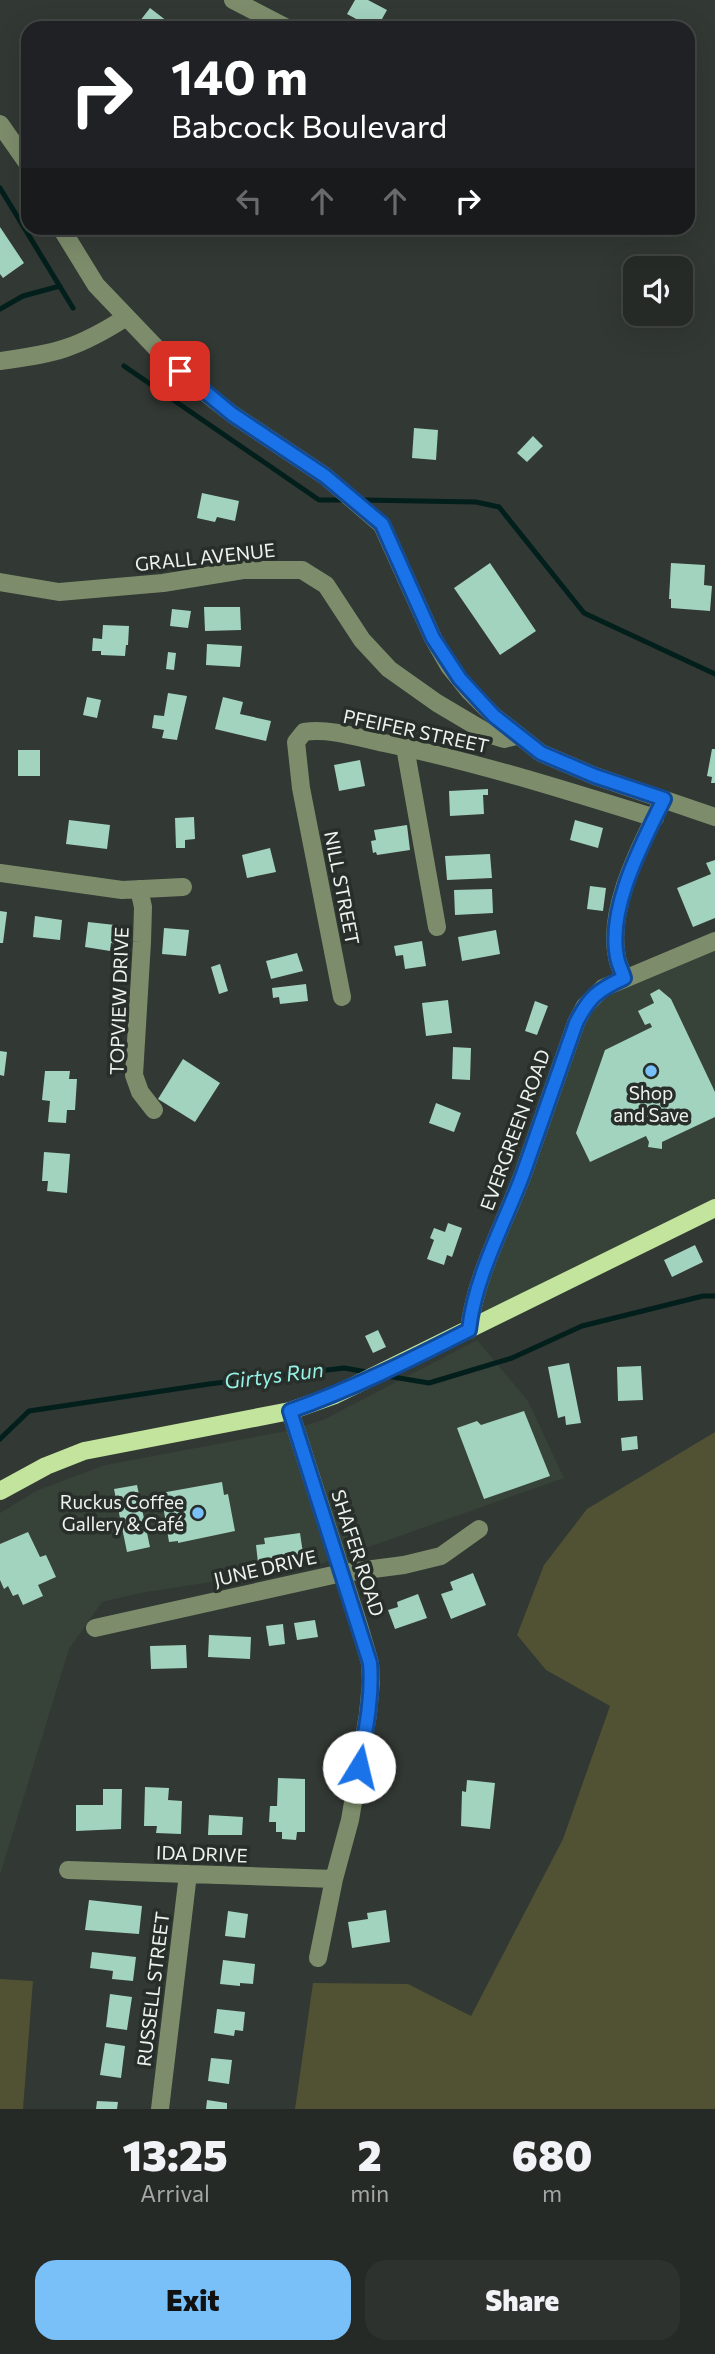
<!DOCTYPE html>
<html lang="en">
<head>
<meta charset="utf-8">
<style>
  :root { --surface:#262a26; --page:#2e322e; --text:#f1f3f6; --muted:#a4a7a7; --line:#424643; --accent:#79bff8 }
  body { margin:0; font-family:Commissioner,sans-serif; background:var(--page); color:var(--text); height:100vh; display:flex; flex-direction:column; font-size:26px; white-space:nowrap }
  * { box-sizing:border-box; margin:0 }
  p { font-size:23px; color:var(--muted) }
  .icon { flex:none; width:38px; height:38px; fill:none; stroke:currentColor; stroke-width:2; stroke-linecap:round; stroke-linejoin:round }
  .map { position:relative; height:2109px; overflow:hidden }
  .sheet { display:flex; flex-direction:column; background:var(--surface); flex:1 }
  .sheet>* { flex:none }
  .hud { position:absolute; left:21px; top:21px; width:674px; height:214px; border-radius:21px; box-shadow:0 7px 28px #0002,0 0 0 2px var(--line); background:#202124; color:#fff; overflow:hidden }
  .tools { position:absolute; left:623px; top:256px; display:grid; gap:14px }
  .tools a { display:grid; place-items:center; width:70px; height:70px; border-radius:14px; background:var(--surface); box-shadow:0 7px 28px #0002,0 0 0 2px var(--line); font-size:35px }
  .pin { position:absolute; display:grid; place-items:center; width:60px; height:60px; color:#fff; margin:-30px; border-radius:14px; box-shadow:0 4px 10px #0006 }
  .me { position:absolute; width:77px; margin:-38px; rotate:9deg; stroke-linejoin:round; filter:drop-shadow(0 0 5px #0008) }
  .turn { display:flex; align-items:center; gap:24px; height:147px; padding:0 35px; font-size:32px }
  .turn .icon { width:91px; height:91px; stroke-width:2.5 }
  .turn b { display:block; font-size:49px; line-height:60px }
  .lanes { display:flex; align-items:center; height:66px; padding:0 35px; background:#0003; justify-content:center; gap:35px; direction:ltr }
  .lanes .off { opacity:.35 }
  .eta { display:flex; justify-content:space-evenly; align-items:center; height:119px; text-align:center }
  .eta b { font-size:42px; font-weight:800; line-height:49px }
  .cta { display:flex; gap:14px; margin-top:auto; padding:14px 35px }
  .cta a { flex:1; height:80px; border-radius:21px; background:var(--accent); color:#111; font-size:28px; font-weight:800; line-height:80px; text-align:center }
  .cta a+a { background:var(--page); color:var(--text) }
  .map>svg:first-child { display:block }
  .built { fill:#374238 }
  .green { fill:#515134 }
  .lines { fill:none; stroke-linecap:round; stroke-linejoin:round }
  .stream { stroke:#021f1c; stroke-width:5 }
  .building { fill:#a2d3bf }
  .minor { stroke:#7d8d6b; stroke-width:18 }
  .major { stroke:#c3e49c; stroke-width:18 }
  .route-casing { stroke:#114b97; stroke-width:18 }
  .route { stroke:#1a73e8; stroke-width:12 }
  .poi-dot { fill:#79bff8; stroke:#282e29; stroke-width:2.5 }
  .labels { text-anchor:middle; stroke-width:7; stroke-linejoin:round; paint-order:stroke }
  .street-label { font-size:19px; fill:#eff3f0; stroke:#282e29 }
  .poi-label { font-size:19px; fill:#eff3f0; stroke:#282e29 }
  .water-label { font-size:21px; font-style:italic; fill:#96f2e7; stroke:#282e29 }
</style>
</head>
<body>
<div class="map">
<svg width="715" height="2109" viewBox="0 0 715 2109">
  <rect width="100%" height="100%" fill="#323833"/>
  <path class="built" d="M715,941v267l-246,122 116,-324z
    M477,1340l51,61 36,77 -249,88 -175,27 -38,9 -33,47 -69,226v-362l36,-22 69,-26 181,-34 37,-11z"/>
  <path class="green" d="M715,1432v677h-420l18,-126 95,1 63,32 92,-177 47,-133 -64,-36 -29,-35 27,-70 43,-56z
    M0,1979l33,2 -10,128h-23z"/>
  <g class="lines">
    <path class="stream" d="M0,188l73,120
      M0,309l23,-13 37,-10
      M124,366l195,134h27
      M362,500l114,2 23,5 85,106 131,61
      M387,1376l42,7 83,-25 70,-32 121,-30h12
      M0,1439l29,-28 180,-27 135,-16 23,4"/>
  </g>
  <path class="building" d="M355,0h13l19,10 -10,18h-4l-26,-14z
    M150,8l26,20 -40,-2z
    M426,21l15,7h-19z
    M405,22l14,6h-17z
    M0,227l24,36 -21,15 -3,-4z
    M414,428l24,2 -2,30 -24,-2z
    M533,436l10,10 -16,16 -10,-9z
    M202,493l37,8 -4,20 -18,-4 -2,5 -18,-4z
    M490,563l46,68 -36,24 -46,-67z
    M671,563l34,2 -1,20 8,1 -2,25 -39,-3v-9h-2z
    M204,607h36l1,23 -36,1z
    M172,609l19,2 -3,17 -18,-2z
    M103,625l26,1 -1,19h-2l-1,11 -24,-1v-4h-9l1,-13 9,1z
    M207,644l35,2 -2,21 -34,-2z
    M168,652l8,1 -2,17 -8,-1z
    M168,693l19,3 -10,44 -15,-2 2,-8 -12,-2 2,-13 10,1z
    M87,697l14,3 -4,18 -14,-3z
    M223,697l20,5 -3,12 31,7 -5,20 -51,-12z
    M712,749h3v34h-4l1,-6 -5,-1z
    M18,750h22v26h-22z
    M360,760l5,26 -26,5 -5,-26z
    M488,789v6h-5l1,19 -34,2 -1,-25z
    M194,817l1,22 -10,1v8h-9l-1,-30z
    M69,820l41,5 -3,24 -41,-5z
    M575,820l28,8 -5,20 -28,-8z
    M407,825l3,25 -33,5 -1,-3 -3,1 -2,-12 5,-1 -2,-10z
    M270,848l6,24 -29,6 -5,-23z
    M490,854l2,24 -45,2 -2,-24z
    M715,860v58l-22,9 -16,-39 34,-14 -5,-11z
    M590,886l16,2 -3,23 -16,-2z
    M492,889l1,24 -38,2 -1,-25z
    M0,911l7,1 -4,31h-3z
    M35,916l27,4 -2,20 -27,-3z
    M88,922l36,4 -2,19 -11,-2 -1,8 -25,-4z
    M164,928l25,2 -3,26 -24,-2z
    M496,930l4,24 -38,7 -4,-24z
    M422,941l4,25 -21,3 -2,-14 -7,1 -2,-10z
    M297,953l6,18 -32,8 -5,-18z
    M220,964l8,27 -9,3 -8,-27z
    M306,984l2,17 -28,3 -1,-7 -6,1 -1,-10z
    M659,989l12,10 44,93v25l-53,25v7l-14,-2 1,-5 -3,-6 -56,26 -14,-29 29,-83 47,-23 -2,-4 -5,2 -7,-14 16,-8 -4,-9z
    M448,1000l4,33 -26,3 -4,-33z
    M535,1001l13,5 -11,29 -12,-4z
    M453,1047l18,1 -1,32 -18,-1z
    M0,1051l7,1 -3,24 -4,-1z
    M183,1059l37,24 -25,39 -37,-23z
    M45,1071h25l-1,8h8l-2,31h-8l-1,13 -18,-1 2,-21 -8,-1z
    M436,1103l25,10 -7,19 -25,-9z
    M44,1152l26,2 -3,39 -20,-2 1,-10h-6z
    M448,1223l14,5 -10,29 -5,-2 -3,10 -17,-6 7,-19 -4,-2 4,-10 11,4z
    M695,1245l8,17 -31,15 -8,-17z
    M378,1330l8,17 -13,6 -8,-17z
    M569,1363l12,60 -15,2 -1,-9 -7,2 -10,-51z
    M641,1366l2,34 -25,1 -1,-34z
    M524,1411l26,65 -66,23 -27,-71 20,-7 4,4z
    M637,1436l1,13 -16,2 -1,-13z
    M222,1482l2,13 4,-1 7,37 -57,12v-2l-9,1 -8,-49z
    M137,1485l13,62 -23,5 -13,-63z
    M28,1532l12,25 6,-2 10,22 -18,8 5,11 -20,9 -5,-11 -5,2 -5,-10 -4,3 -4,-9v-36z
    M300,1533l4,27 -36,6h-7l-1,-4 -2,1 -2,-18 9,-1 -1,-6z
    M473,1573l13,32 -35,14 -10,-25 12,-4 -3,-8z
    M418,1594l9,24 -32,11 -7,-19 10,-3 -1,-5z
    M315,1620l3,17 -21,3 -3,-17z
    M283,1624l2,20 -16,2 -3,-20z
    M209,1635l42,2 -1,22 -42,-2z
    M186,1645l1,23 -36,1 -1,-23z
    M278,1778l27,1v53h-8l-1,8 -14,-1v-7h-6v-10h-7l1,-16h7z
    M467,1780l28,3 -5,46 -29,-3 1,-35 4,1z
    M145,1787l24,1 -1,12 14,1 -1,33 -25,-1 1,-7h-13z
    M103,1789h19l-1,40 -45,2v-26h27z
    M209,1815l34,2 -1,18h-34z
    M89,1900l53,6 -3,28 -54,-4z
    M386,1910l4,32 -38,6 -4,-26 20,-3 -1,-6z
    M228,1911l20,3 -3,24 -20,-2z
    M92,1952l44,5 -3,24 -21,-2 1,-8 -23,-3z
    M223,1960l32,4 -2,20 -13,-1v3l-20,-2z
    M110,1994l22,3 -5,33 -21,-3z
    M217,2009l28,3 -2,19 -8,-1 -1,6 -20,-3z
    M105,2043l20,3 -4,32 -21,-3z
    M211,2058l21,2 -3,24 -21,-3z
    M207,2100l20,3v6h-21z
    M97,2101l21,1 -1,7h-21z"/>
  <g class="lines">
    <path class="minor" d="M233,0l54,28
      M0,124l28,40
      M61,228l35,57 66,69 36,33 34,27 93,62 57,49 51,113 16,28 21,26 24,24 47,37 54,23 120,41
      M0,361c55,-7 78,-13 125,-43
      M0,582l59,10 104,-9 80,-13h59l24,15 36,55 27,29 48,34 54,32 13,4 12,-3
      M405,747l32,180
      M0,873l122,17 61,-3
      M139,889l4,18 -1,35 -8,133 6,17 14,18
      M624,978c-2,-7 -6,-14 -7,-21 -10,-47 22,-108 42,-149
      M342,997l-41,-209 -5,-46 8,-10c26,-4 56,6 80,11 92,19 181,47 271,75
      M469,1330c6,-54 35,-105 54,-156 18,-50 35,-101 53,-151l9,-17 18,-18 112,-47
      M290,1411l70,218 10,34 1,19 -3,32 -18,106 -16,59 -16,79
      M95,1628l247,-55 62,-8 37,-9 38,-27
      M68,1870l266,9
      M160,2109l28,-235"/>
    <path class="major" d="M0,1491l46,-25 38,-15 206,-40 45,-16 380,-187"/>
  </g>
  <g class="lines">
    <g class="route-casing">
      <path id="route" d="M180,371l52,43 93,62 57,48 51,114 27,41 34,37 47,37 54,23 69,23c-21,43 -57,109 -47,158 1,7 5,14 7,21 -26,12 -35,19 -48,45 -18,50 -35,101 -53,151 -19,51 -48,102 -54,156 -59,30 -117,59 -179,81l80,252c3,35 -5,70 -11,104"/>
    </g>
    <use href="#route" class="route"/>
  </g>
  <g class="poi-dot">
    <circle cx="651" cy="1071" r="7"/>
    <circle cx="198" cy="1513" r="7"/>
  </g>
  <g class="labels">
    <g class="street-label">
      <text transform="translate(205 557) rotate(-6)" y="7">GRALL AVENUE</text>
      <text transform="translate(416 731) rotate(12)" y="7">PFEIFER STREET</text>
      <text transform="translate(342 888) rotate(79)" y="7">NILL STREET</text>
      <text transform="translate(119 1001) rotate(-88)" y="7">TOPVIEW DRIVE</text>
      <text transform="translate(515 1130) rotate(-70)" y="7">EVERGREEN ROAD</text>
      <text transform="translate(358 1553) rotate(72)" y="7">SHAFER ROAD</text>
      <text transform="translate(265 1568) rotate(-13)" y="7">JUNE DRIVE</text>
      <text transform="translate(202 1854) rotate(2)" y="7">IDA DRIVE</text>
      <text transform="translate(153 1989) rotate(-83)" y="7">RUSSELL STREET</text>
    </g>
    <g class="poi-label">
      <text x="651" y="1100">Shop<tspan x="651" dy="22">and Save</tspan></text>
      <text x="184" y="1509" text-anchor="end">Ruckus Coffee<tspan x="184" dy="22">Gallery &amp; Café</tspan></text>
    </g>
    <g class="water-label">
      <text transform="translate(274 1376) rotate(-7)" y="7">Girtys Run</text>
    </g>
  </g>
</svg>
<div class="tools">
<a><svg class="icon" aria-label="sound" viewBox="0 0 24 24"><path d="M4 9h4l5-4v14l-5-4H4zM17 9q2 3 0 6"/></svg></a>
</div>
<div class="pin" style="left:180px;top:371px;background:#d93025"><svg class="icon" aria-label="arrive" viewBox="0 0 24 24"><path d="M6 21V4h12l-3 4 3 4H6"/></svg></div>
<svg class="me" style="left:359px;top:1767px" viewBox="-20 -20 40 40"><circle r="19" fill="#fff"/><path d="M0-13L10 11 0 6-10 11z" fill="#1a73e8"/></svg>
<div class="hud">
<div class="turn"><svg class="icon" aria-label="right" viewBox="0 0 24 24"><path d="M7 20v-9h11M14 6l5 5-5 5"/></svg><div><b>140 m</b>Babcock Boulevard</div></div>
<div class="lanes"><svg class="icon off" aria-label="left" viewBox="0 0 24 24"><path d="M17 20v-9H6M10 6l-5 5 5 5"/></svg><svg class="icon off" aria-label="ahead" viewBox="0 0 24 24"><path d="M12 20V5M6 11l6-6 6 6"/></svg><svg class="icon off" aria-label="ahead" viewBox="0 0 24 24"><path d="M12 20V5M6 11l6-6 6 6"/></svg><svg class="icon" aria-label="right" viewBox="0 0 24 24"><path d="M7 20v-9h11M14 6l5 5-5 5"/></svg></div>
</div>
</div>
<section class="sheet">
<div class="eta">
<div><b>13:25</b><p>Arrival</p></div>
<div><b>2</b><p>min</p></div>
<div><b>680</b><p>m</p></div>
</div>
<div class="cta"><a>Exit</a><a>Share</a></div>
</section>
</body>
</html>
